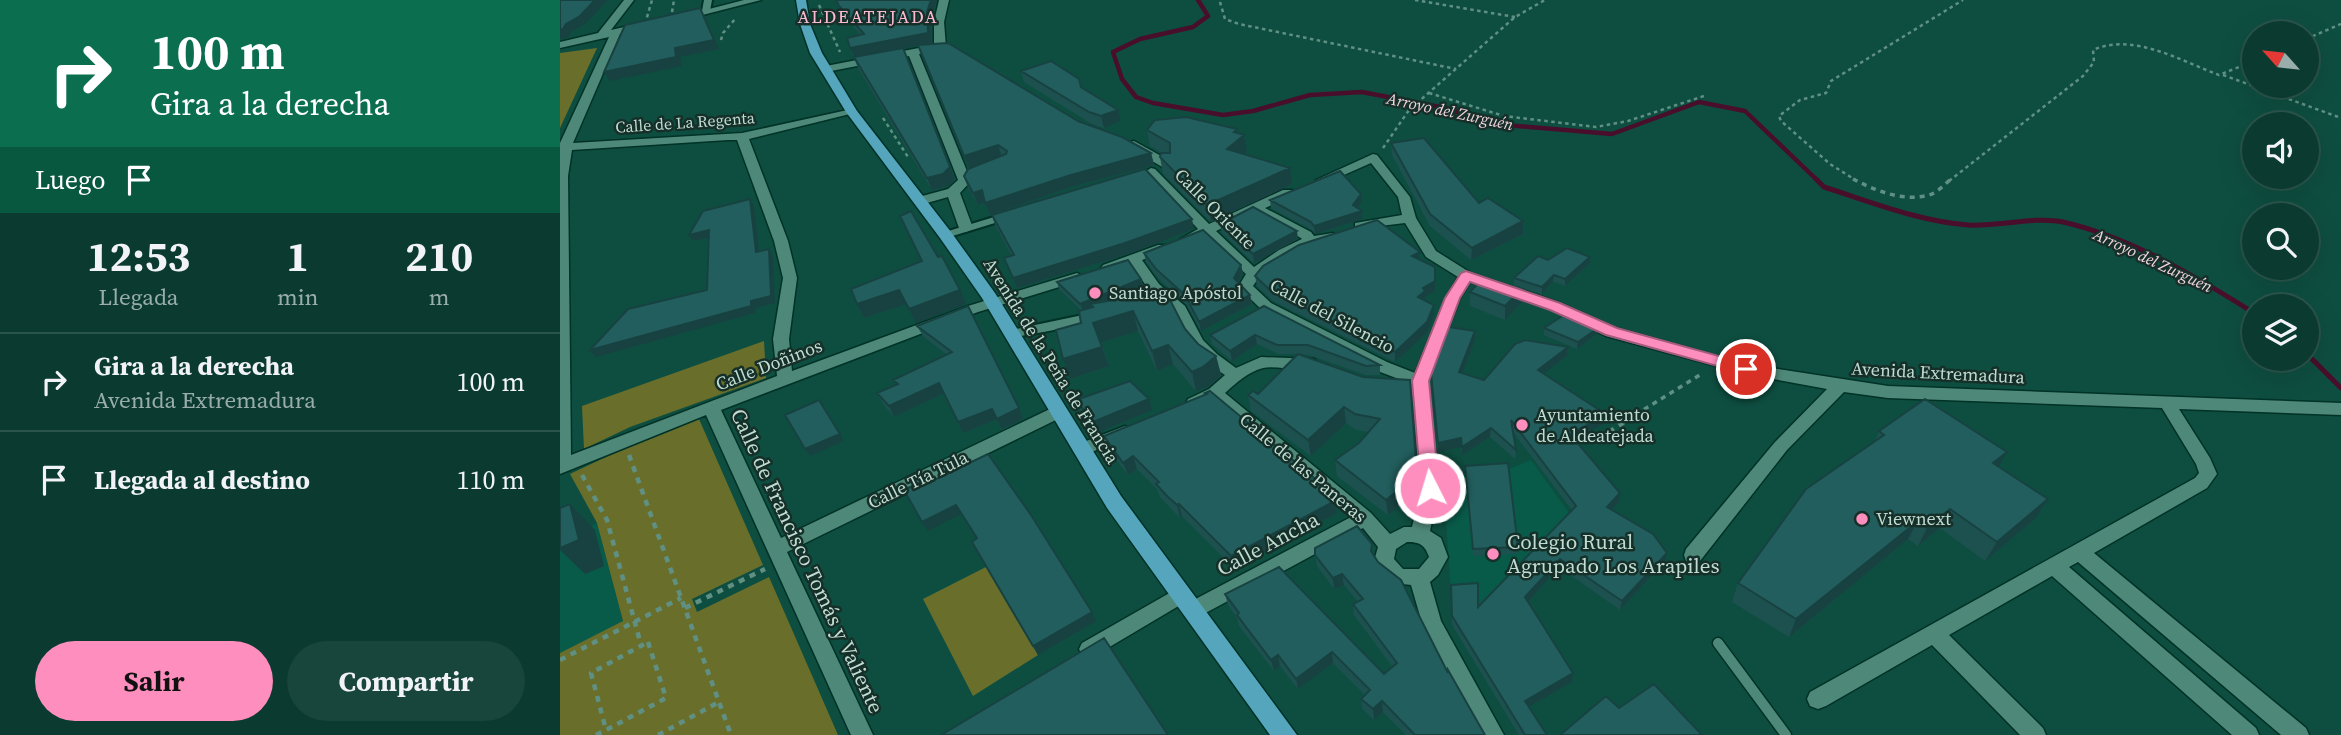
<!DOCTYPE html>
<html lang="es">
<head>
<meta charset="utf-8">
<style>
  :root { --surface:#0a3a30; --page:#18453c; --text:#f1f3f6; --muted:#99adab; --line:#2a544c; --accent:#fd8ebe }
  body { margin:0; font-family:"Source Serif 4",serif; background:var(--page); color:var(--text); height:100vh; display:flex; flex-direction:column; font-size:26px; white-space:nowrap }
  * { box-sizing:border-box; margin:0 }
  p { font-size:23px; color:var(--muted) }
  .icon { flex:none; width:38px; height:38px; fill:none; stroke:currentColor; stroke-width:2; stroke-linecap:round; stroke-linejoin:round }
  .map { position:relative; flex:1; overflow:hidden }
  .sheet { display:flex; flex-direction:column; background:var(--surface); width:560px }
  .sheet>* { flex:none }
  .hud { background:#0b6e4f; color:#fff; overflow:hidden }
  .needle { width:46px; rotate:297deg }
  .controls { position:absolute; left:1682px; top:21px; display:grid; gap:14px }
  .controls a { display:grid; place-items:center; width:77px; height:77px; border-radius:50%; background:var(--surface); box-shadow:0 7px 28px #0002,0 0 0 2px var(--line); font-size:35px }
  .pin { position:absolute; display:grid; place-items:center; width:60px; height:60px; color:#fff; margin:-30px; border:4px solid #fff; border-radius:50%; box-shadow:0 2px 7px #0007 }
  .me { position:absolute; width:77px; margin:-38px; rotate:355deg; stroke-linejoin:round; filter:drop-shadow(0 0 5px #0008) }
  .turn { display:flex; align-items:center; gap:24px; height:147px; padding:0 35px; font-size:32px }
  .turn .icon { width:91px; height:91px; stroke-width:2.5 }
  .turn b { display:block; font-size:49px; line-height:60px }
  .then { display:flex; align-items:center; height:66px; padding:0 35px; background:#0003; gap:14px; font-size:26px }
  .eta { display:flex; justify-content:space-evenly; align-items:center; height:119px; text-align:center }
  .eta b { font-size:42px; font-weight:700; line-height:49px }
  .primary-button { display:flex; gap:14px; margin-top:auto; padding:14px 35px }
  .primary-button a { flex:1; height:80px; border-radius:42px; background:var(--accent); color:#111; font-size:28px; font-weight:700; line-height:80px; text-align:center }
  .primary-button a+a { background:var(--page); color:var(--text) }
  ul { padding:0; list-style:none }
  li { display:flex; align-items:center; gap:21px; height:98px; padding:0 35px; border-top:2px solid var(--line) }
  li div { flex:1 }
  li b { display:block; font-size:26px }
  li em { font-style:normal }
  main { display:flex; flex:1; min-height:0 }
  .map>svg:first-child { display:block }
  .built { fill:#085a49 }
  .green { fill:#696f2b }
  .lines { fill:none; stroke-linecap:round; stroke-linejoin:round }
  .stream-far1 { stroke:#480e2b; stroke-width:4.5 }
  .stream { stroke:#480e2b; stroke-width:5 }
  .service-casing { stroke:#003227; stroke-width:13 }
  .pedestrian-casing { stroke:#003227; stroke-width:4 }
  .minor-casing { stroke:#003227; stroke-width:3 }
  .primary-casing { stroke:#003227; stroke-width:3 }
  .path-far2 { stroke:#609084; stroke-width:2.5; stroke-dasharray:3.5 3.5; stroke-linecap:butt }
  .path-far1 { stroke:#609084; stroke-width:3.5; stroke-dasharray:5 5; stroke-linecap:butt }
  .path { stroke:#609084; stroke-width:4.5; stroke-dasharray:6 6; stroke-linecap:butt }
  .service { stroke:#4e8878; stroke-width:10 }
  .pedestrian { fill:#4e8878; fill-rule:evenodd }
  .minor { fill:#4e8878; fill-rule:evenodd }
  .primary { fill:#55a5bc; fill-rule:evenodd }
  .wall { fill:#1d5150 }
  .shaded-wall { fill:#184241 }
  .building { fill:#225e5d; stroke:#184241; stroke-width:2 }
  .route { fill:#fd8ebe; stroke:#a45c7c; stroke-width:2 }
  .poi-dot { fill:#fd8ebe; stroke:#162f28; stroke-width:2.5 }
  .labels { text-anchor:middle; stroke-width:5; stroke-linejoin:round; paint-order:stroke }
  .far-water-label { font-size:16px; font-style:italic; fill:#f5d6e1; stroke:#162f28 }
  .far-street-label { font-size:16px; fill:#bfdcd2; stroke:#162f28 }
  .far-quarter-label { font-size:18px; letter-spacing:2px; fill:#fcbcd5; stroke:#162f28 }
  .street-label { font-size:18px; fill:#bfdcd2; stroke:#162f28 }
  .poi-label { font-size:18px; fill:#bfdcd2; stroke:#162f28; text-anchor:start }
  .near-poi-label { font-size:21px; fill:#bfdcd2; stroke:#162f28; text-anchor:start }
  .near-street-label { font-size:21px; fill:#bfdcd2; stroke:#162f28 }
</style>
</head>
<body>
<main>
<section class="sheet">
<div class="hud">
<div class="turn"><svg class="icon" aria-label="right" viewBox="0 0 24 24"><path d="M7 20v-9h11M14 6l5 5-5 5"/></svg><div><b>100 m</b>Gira a la derecha</div></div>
<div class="then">Luego<svg class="icon" aria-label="arrive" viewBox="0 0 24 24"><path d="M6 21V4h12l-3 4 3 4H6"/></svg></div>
</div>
<div class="eta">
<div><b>12:53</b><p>Llegada</p></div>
<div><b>1</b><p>min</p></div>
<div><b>210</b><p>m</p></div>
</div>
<ul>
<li><svg class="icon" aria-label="right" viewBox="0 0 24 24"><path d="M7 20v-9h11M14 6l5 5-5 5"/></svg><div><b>Gira a la derecha</b><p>Avenida Extremadura</p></div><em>100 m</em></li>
<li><svg class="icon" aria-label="arrive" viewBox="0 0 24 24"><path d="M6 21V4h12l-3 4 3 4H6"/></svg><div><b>Llegada al destino</b></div><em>110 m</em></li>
</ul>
<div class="primary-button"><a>Salir</a><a>Compartir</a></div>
</section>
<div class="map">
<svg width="1781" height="735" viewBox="0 0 1781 735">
  <rect width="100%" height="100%" fill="#0e4e40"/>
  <path class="built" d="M971,460l41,57 -90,94 -31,-17 -8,-120 64,-4z
    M37,523l26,99 -63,31v-111z"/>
  <path class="green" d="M37,48l-37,80v-75z
    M204,341l2,37 -136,49 -46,22 -2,-43z
    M139,419l64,146 -71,34 5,13 72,-35 69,158h-278v-82l63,-32 -26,-98 -27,-49 76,-36z
    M426,567l52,88 -65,41 -50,-97z"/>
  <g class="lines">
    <path class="stream-far1" d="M638,0l10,16 -15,11 -53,12 -27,13 9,27 14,18 17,6 70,12 30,-4 57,-16 52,-3 83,16 49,16 118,10 87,-32 46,9 73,70"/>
    <path class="stream" d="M1256,179l8,8c47,15 94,34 144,38 29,2 67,-9 95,-3 66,15 134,55 191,91
      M1746,353l35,35"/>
    <g class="service-casing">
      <path id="service" d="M1158,643l68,92"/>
    </g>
    <g class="pedestrian-casing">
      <path id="pedestrian" d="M144,0h8l-2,11 -4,2 -4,-2z
        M447,213l4,1v4l-65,20 -5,-3 1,-2z
        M594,284l6,3 -2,2 -35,17h-8l-2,-3 2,-3z
        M536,309l6,4c-15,14 -69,20 -91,25l-6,-4 6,-4 67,-14z"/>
    </g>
    <g class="minor-casing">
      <path id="minor" d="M64,0h10l-23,30 13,-3 5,3 -9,4 -47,109 169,-10 110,-24 6,3 -109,27 39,102 9,37 -8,61 3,32 176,-65 109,-33 7,4 -2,3 -104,32 -257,98 60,128 271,-130h12l2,4 -2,4 -277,136 86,183h-22l-145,-320 -146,59v-331l49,-106 -49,11v-6l38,-9zM168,140h9l37,101 9,37 -10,61 4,37 -206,79 -3,-279 4,-26z
        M184,0h17l-78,20 -5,-3z
        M379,0h10l-5,22 2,25 -27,7 52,127 -11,12 13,35 -7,4 -7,-4 -11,-31 -28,8 -6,-4 1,-3 33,-9 10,-9 -49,-124 -83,16 -5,-3 5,-3 108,-21v-23z
        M574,141l38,21 2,3 -2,3h-8l-34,-20v-6z
        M813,154l4,1 33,42 6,21 20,33 35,22 89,30 56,25 130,36 142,22 453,17v12l-162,-6 31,49 7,16 -10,14 -113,65 212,175 3,7h-28l-203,-173 -9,5 187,161 3,7h-27l-180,-159 -103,59 94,93 3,7h-26l-88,-90 -106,61 -8,3 -8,-3 -3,-7 3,-7 385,-214 4,-5 -3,-9 -34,-56 -274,-10 -44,-6 -57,58 -87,111 -7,2 -7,-2 -2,-6 2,-6 89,-107 52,-53 -81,-15 -140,-38 -56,-27 -80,-27 -10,16 -32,83 11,107 -9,43 11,7 7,19 -10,18 -8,7 11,39 63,114h-23l-59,-112 -11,-38c-17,-1 -28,-8 -37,-24l4,-14 -15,-19 -163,88 -7,3 -7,-3 -3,-6 3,-6 165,-87 -138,-116 -19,8 -6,-2 -2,-4 2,-4 21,-10 16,-14 -20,-13 -13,-15 -18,-35 -25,-22 -18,-26 -23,8 -7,-4 2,-3 55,-20h10l2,3 -2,3 -26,9 17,24 26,22 18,34 14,14 19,14 25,-11 54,2 2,4c-11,13 -39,1 -54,5 -15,4 -27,15 -38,25l146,120 19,21 14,-7h8l9,-39 -9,-104 -37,-14 -114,-61 -23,-22 8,-13 -41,-38 -13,6h-10l-2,-3 18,-10 -53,-57 6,-4 4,1 54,55 74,-34h10v6l-28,12 46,24 3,4 19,-3 7,4c-8,7 -17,5 -27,8 -21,5 -49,23 -60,41l18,17 116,59 28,11 31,-75 12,-21 -32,-20 -21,-34 -50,6v-6l47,-8 -4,-18 -27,-34 -45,20 -4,1 -6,-4zM694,213l47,25 1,1 -23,11 -25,17 -38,-36zM847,542c13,0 18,3 22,15l-10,12h-16l-9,-10 2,-10z
        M565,426l6,2 2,4 -2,4 -49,20 -6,-1 -3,-5 3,-5z
        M620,587l7,2 3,6 -3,6 -91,54 -7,3 -7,-3 -3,-6 3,-6z"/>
    </g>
    <g class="primary-casing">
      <path id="primary" d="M236,0h10l4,24 12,29 35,58 94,121 44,61 126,203 176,239h-27l-163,-227 -125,-210 -42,-60 -94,-126 -36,-59 -10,-29z"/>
    </g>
    <path class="path-far2" d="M855,0l100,17
      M660,2l5,17 14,5 217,45
      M259,5l21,47
      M112,12l2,-12
      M85,24l7,-24
      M1746,39l35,-15
      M161,40l2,-7 13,-15
      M1663,75l118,43
      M869,93l75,23 92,11 32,-6 79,-26
      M323,118l25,39
      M823,148l26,-38 106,-93 30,-17
      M1297,181l-27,-17 -49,-43 -2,-5 21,-16 26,-7 5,-12 132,-81
      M1389,181l134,-105 11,-14 -1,-12c40,-18 88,11 126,25l35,-14"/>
    <path class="path-far1" d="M1293,179c23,12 50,23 76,16 8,-2 16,-11 22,-16
      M1067,420l76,-47"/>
    <path class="path" d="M1039,439l31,-21
      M69,455l102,280
      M22,475l25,45 34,125
      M125,608l80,-39
      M88,642l18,56 -60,32 -15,-57z
      M0,660l121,-62
      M36,735l10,-5
      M98,735l61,-33"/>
    <use href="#service" class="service"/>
    <use href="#pedestrian" class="pedestrian"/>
    <use href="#minor" class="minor"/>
    <use href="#primary" class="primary"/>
  </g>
  <path class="wall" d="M276,0l94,21 1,22 -11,2 158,76 73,32 3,12 -80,21 -84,29 -5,-12 -7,2 -10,-17 -4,-12 20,-13 -15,5 -50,-123 -16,3 52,131 -7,7 -16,4 -74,-122 -8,-20 10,-14 -17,-19z
    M461,71l60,16 40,34 -17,7 -12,-4 -68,-42z
    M587,130l90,3 7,2 3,16 -4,3 47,14 2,16 -81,38 -48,-48 -3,-17 2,-4 -12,-7z
    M831,143l88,60 44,31 -52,26 -41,-34 -38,-71z
    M710,200l92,2 -4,6 4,11 -47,15 -3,-4 -41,-22z
    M432,215l202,14 -66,25 -111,34 -13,-30 8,-2 -17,-31z
    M660,224l78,15 -44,24 -32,-30z
    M860,252v8l15,7v24l-10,6v4l9,14 -7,18 -32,29 -122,-61 -16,-15 -2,-10z
    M584,253l97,12 2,9 -5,8 12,13 2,9 -51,27 -14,-26 -29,-27 -12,-16z
    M988,260l41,4 -24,22 -12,-5 -11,13 -28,-9v-7z
    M581,279l2,6 -38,17 80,27 13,15 18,12 5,19 -13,12 -12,4 -23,-27 -16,7 -19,-40 -37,11 8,24 -39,13 11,-56v-13l-22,-21 -2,-7z
    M962,289v13l-17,18 -35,-14v-14z
    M408,306l55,113 -21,10 -5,-10 -34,14 -19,-40 -50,24 -11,-13 -6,-11 19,-8 -3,-5 54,-25 -24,-19 -6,-10z
    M704,306l116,59v10h-14l-57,-20 -10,-1 64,23 55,114 -30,24 -51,-39 -2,-16 24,-17 10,-11 -13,-2 -10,-7 -35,33 -60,-45 -3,-16 10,-1 40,-40h-19l-22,-10 -25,17 -20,-17 -2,-9z
    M984,328l53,6 -20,15 -33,-14z
    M915,331v9l-13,33 22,7 84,-33 -1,9 -23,17 63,42 -1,8 -32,16 45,63 -8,8 54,51 -45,49 -61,-43 -31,34 44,81 -43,24 18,29h-28l-67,-110 -1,-40 27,22 94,-97 -59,-78 3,18 -1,9 -25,-22 -29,19v-9l-23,5 -7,-79z
    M645,393l132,120 -103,55 -52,-52 -2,2 -20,-21 -3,-8 -20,-20 -9,6 -20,-26 -4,-13 102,-41z
    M516,400l76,10 -55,23 -16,-22z
    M1319,431l120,36 49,32 -12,19 -51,43 -45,-33 -22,18 -10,-7 -119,98 -57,-35 6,-19 137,-142z
    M905,466l53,81 -1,7 -44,2z
    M813,554l75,119 37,62h-79l-23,-23 -9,8 -12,-11 -1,-10 4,-4 -32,-32 -35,26 -18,-23 -6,5 -35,-45 -2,-8 -9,-13 -3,-11 159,80 8,-8 -38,-51 -1,-11 5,-2 -14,-17 -10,4 -17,-23 -2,-11z"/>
  <path class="shaded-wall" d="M35,0h13l-23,24 -14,8 -2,5 -9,2v-9z
    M371,0h6l-7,21 1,22 -76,15 -5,-10 77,-36z
    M140,8l19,41 -39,8 2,9 -72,15 -6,-9 71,-24z
    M343,48l52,131 -7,7 -16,4 -5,-12z
    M558,110l3,11 -17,7 -3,-12z
    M677,129l2,10 5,-4 3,16 -17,14 -3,-16 7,-17z
    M438,145l4,12 -33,11 -5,-12z
    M591,153l3,12 -80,21 -84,29 -5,-12 86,-28z
    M730,168l2,16 -81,38 -4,-17z
    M422,190l4,12 -8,3 -5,-12z
    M801,194l1,8 -8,11 -1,-8z
    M190,199l4,7 6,53 -4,-7z
    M802,211v8l-47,15 -1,-8z
    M632,219l2,10 -66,25 -111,34 -4,-10z
    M963,221v13l-52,26 1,-12z
    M149,230l4,7 -20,4 -4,-6z
    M737,231l1,8 -44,24 -1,-9z
    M209,249l4,7 2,47 -19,5 -1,5 -159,44 -6,-7 161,-49z
    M860,252v10l-8,-6z
    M1030,257l-1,7 -24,22v-7z
    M681,265l2,9 -8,13 -1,-9z
    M994,275l-1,6 -11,13v-7z
    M581,279l2,6 -50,22 -3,-3 1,4 -8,3 -3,-7z
    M875,281v10l-10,6v4l-7,-4 5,-9z
    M962,289v13l-17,18v-14z
    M339,290l7,14 -42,14 -7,-14z
    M400,290l6,14 -50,19 -7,-14z
    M690,295l2,9 -51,27 -2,-9z
    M874,305v10l-7,18 -32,29v-10z
    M573,311l5,20 -39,12 -6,-20z
    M1038,328l-1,6 -20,15 1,-7z
    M915,331v9l-16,41v-9z
    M695,335l2,9 -25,17 -2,-10z
    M608,345l5,19 -16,7 -5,-20z
    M542,347l7,19 -39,13 -7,-20z
    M1008,347l-1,9 -29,22v-8z
    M656,356l5,19 -13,12 -12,4 -4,-19z
    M379,383l5,10 -50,24 -5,-11z
    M589,399l3,11 -55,23 -4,-11z
    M259,400l25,41 -34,15 -5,-7z
    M784,407l2,16 -35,33 -3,-16z
    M459,408l4,11 -21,10 -5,-10z
    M432,409l5,10 -34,14 -5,-11z
    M1047,415l-1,8 -37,19 1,-8z
    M931,428l-1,9 -29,19 1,-9z
    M901,438v9l-23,5v-9z
    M1447,452l-11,19 -3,-8z
    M573,456l4,13 -9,6 -5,-12z
    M857,475l1,16 -30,24 -2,-15z
    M1060,493l-1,9 -13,14 1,-9z
    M1488,499l-12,19 -51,43 12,-19z
    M775,501l2,12 -103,55 -3,-12z
    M10,504l25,26 9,36 -19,8 -25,-24z
    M619,504l3,12 -2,2 -3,-13z
    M396,505l5,9 -33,17 -6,-9z
    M1390,509l-10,19 -22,18 9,-18z
    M1358,521l-10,18 -119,98 7,-18z
    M1107,553l-2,8 -45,49 2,-9z
    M1000,559l-1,8 -34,38v-8z
    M782,574l2,11 -10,4 -1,-11z
    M532,612l4,9 -58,34 -5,-9z
    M772,652l1,11 -35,26 -2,-10z
    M718,655l2,11 -6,5 -3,-11z
    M1013,673l-1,9 -47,27v-8z
    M822,701l1,11 -9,8 -1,-11z"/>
  <path class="building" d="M0,0h35l-15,16 -14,8 -3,5 -3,1z
    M276,0h95l-4,12 1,21 -78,15 -3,-10 17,-4 -25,-28z
    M140,8l14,32 -39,8 1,9 -72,15 21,-47z
    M388,43l130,78 44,16 29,16 -80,22 -86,28 -3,-13 -9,3 -9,-17 4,-7 38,-15 1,-3 -9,-6 -34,11 -46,-111z
    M343,48l47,119 -7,7 -16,4 -73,-121z
    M491,61l28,18 2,8 37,23 -17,6 -12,-4 -68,-41z
    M626,117l51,12 -3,3 10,3 -17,14 63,19 -83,37 -47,-48 1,-4h9v-10l-23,-13 8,-10z
    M864,138l55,65 9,-5 35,23 -51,27 -42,-34 -39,-71z
    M585,169l47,50 -67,24 -112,35 -9,-20 10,-3 -22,-40z
    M780,171l21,23 -8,11 9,6 -48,15 -3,-4 -41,-22z
    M190,199l6,53 13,-3 2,47 -20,5v5l-161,44 38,-41 79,-19 2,-60 -20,5 14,-24z
    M693,207l44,24 -44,23 -33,-30z
    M351,211l27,46 4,-1 18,34 -51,19 -10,-19 -42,14 -6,-15 71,-28 -22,-45z
    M817,220l43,32 -8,4 23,11v14l-12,7 2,3 -7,6 16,8 -7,17 -32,30 -124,-61 -16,-15 8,-10 36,-21z
    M643,230l38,35 -7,13 16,17 -51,27 -14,-27 -29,-26 -12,-16z
    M1007,248l23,9 -25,22 -11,-4 -12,12 -28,-9 24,-22 10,4z
    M568,260l13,19 -61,25 -23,-22z
    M923,278l39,11 -17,17 -35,-14z
    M600,292l7,2 18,35 13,15 18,12 -13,11 -11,5 -24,-27 -16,6 -19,-40 -40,12 9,24 -39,12 -7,-29 25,-7 -2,-12 14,-4 -3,-3z
    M408,306l51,102 -22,11 -5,-10 -34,13 -19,-39 -50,23 -12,-13 21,-9 -5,-4 59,-28 -35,-26z
    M704,306l116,59 -14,1 -58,-21h-31l-22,-10 -25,16 -20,-16z
    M1007,313l31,15 -20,14 -34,-14z
    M889,327l26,4 -16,41 25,8 31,-36 10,-4 43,7 -30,23 69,45 -37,19 50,59 -13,14 46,27 14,19 -45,48 -62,-42 -35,38 48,76 -48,28 22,34h-22l-73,-119 -1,-31 27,-2v24l98,-101 -65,-86 5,30 -25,-22 -29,19 -1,-9 -23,5 -7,-70z
    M738,354l65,23 47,3 7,95 -31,25 -51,-40 24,-17 21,-24 -25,-5 -11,-7 -36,33 -60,-45 5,-4 5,3z
    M570,381l19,18 -56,23 -17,-22z
    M650,391l103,86 22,24 -104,55 -52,-52 -2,1 -10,-9 -11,-12 3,-2 -26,-26 -10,7 -19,-27 103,-42 -2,-1z
    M1365,399l82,53 -14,11 55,36 -51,43 -47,-33 -23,19 -9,-7 -122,98 -58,-36 68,-94 78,-54 -5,-4z
    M259,400l21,34 -35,15 -20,-34z
    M428,454l43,61 61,97 -59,34 -61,-104 5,-4 -21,-33 -34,17 -18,-32 20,-10 2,4z
    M948,463l10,84 -45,2 -8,-83z
    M10,504l9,36 -19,8v-40z
    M797,526l15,18 -1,7 7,11 23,18 47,93v-3l37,65h-70l-33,-34 -9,8 -12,-10 9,-9 -38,-38 -36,27 -18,-24 -7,5 -34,-45 2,-2 -14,-19 54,-27 105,107 13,-11 -44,-59 10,-5 -21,-25 -9,4 -18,-23v-7z
    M544,638l64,97h-227z
    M1094,684l48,51h-142l46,-39 13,12z"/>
  <path class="route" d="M906,271l94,32 57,25 135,37 2,4 -8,5 -140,-39 -56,-25 -80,-28 -10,16 -31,83 10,107 -2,5h-13l-3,-5 -9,-107 33,-83 16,-25z"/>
  <g class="poi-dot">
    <circle cx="535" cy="293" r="7"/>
    <circle cx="962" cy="425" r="7"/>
    <circle cx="1302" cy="519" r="7"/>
    <circle cx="933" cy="554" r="7"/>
  </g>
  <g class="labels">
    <g class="far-water-label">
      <text transform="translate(890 111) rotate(12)" y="6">Arroyo del Zurguén</text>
      <text transform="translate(1593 260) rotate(25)" y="6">Arroyo del Zurguén</text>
    </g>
    <g class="far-street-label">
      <text transform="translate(125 122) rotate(-4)" y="6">Calle de La Regenta</text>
    </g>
    <g class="far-quarter-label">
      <text x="308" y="23">ALDEATEJADA</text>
    </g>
    <g class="street-label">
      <text transform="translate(655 209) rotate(45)" y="6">Calle Oriente</text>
      <text transform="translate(772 316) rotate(28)" y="6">Calle del Silencio</text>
      <text transform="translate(491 361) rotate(58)" y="6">Avenida de la Peña de Francia</text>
      <text transform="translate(209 365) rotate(-21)" y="6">Calle Doñinos</text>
      <text transform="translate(1378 373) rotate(3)" y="6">Avenida Extremadura</text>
      <text transform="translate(743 468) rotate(40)" y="6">Calle de las Paneras</text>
      <text transform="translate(358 480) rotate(-26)" y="6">Calle Tía Tula</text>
    </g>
    <g class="poi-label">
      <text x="549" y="299">Santiago Apóstol</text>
      <text x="976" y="421">Ayuntamiento<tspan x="976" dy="21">de Aldeatejada</tspan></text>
      <text x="1316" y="525">Viewnext</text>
    </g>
    <g class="near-poi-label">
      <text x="947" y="549">Colegio Rural<tspan x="947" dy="24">Agrupado Los Arapiles</tspan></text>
    </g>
    <g class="near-street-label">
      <text transform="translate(708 544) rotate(-28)" y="7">Calle Ancha</text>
      <text transform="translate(247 561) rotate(65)" y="7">Calle de Francisco Tomás y Valiente</text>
    </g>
  </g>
</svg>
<div class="controls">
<a><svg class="needle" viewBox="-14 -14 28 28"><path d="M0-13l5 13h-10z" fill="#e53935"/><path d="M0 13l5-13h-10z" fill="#99adab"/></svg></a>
<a><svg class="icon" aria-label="sound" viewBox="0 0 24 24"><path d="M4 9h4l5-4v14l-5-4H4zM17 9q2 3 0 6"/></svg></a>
<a><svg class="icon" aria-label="search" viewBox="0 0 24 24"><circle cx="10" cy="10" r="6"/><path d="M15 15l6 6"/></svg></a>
<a><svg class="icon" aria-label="layers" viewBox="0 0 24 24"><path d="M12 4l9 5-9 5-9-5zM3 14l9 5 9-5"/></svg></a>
</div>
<div class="pin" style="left:1186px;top:369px;background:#d93025"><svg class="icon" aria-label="arrive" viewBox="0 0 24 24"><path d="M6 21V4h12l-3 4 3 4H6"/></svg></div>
<svg class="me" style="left:870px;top:488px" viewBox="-20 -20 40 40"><circle r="17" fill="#fd8ebe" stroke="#fff" stroke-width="3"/><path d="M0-11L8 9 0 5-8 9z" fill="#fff"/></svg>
</div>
</main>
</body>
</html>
